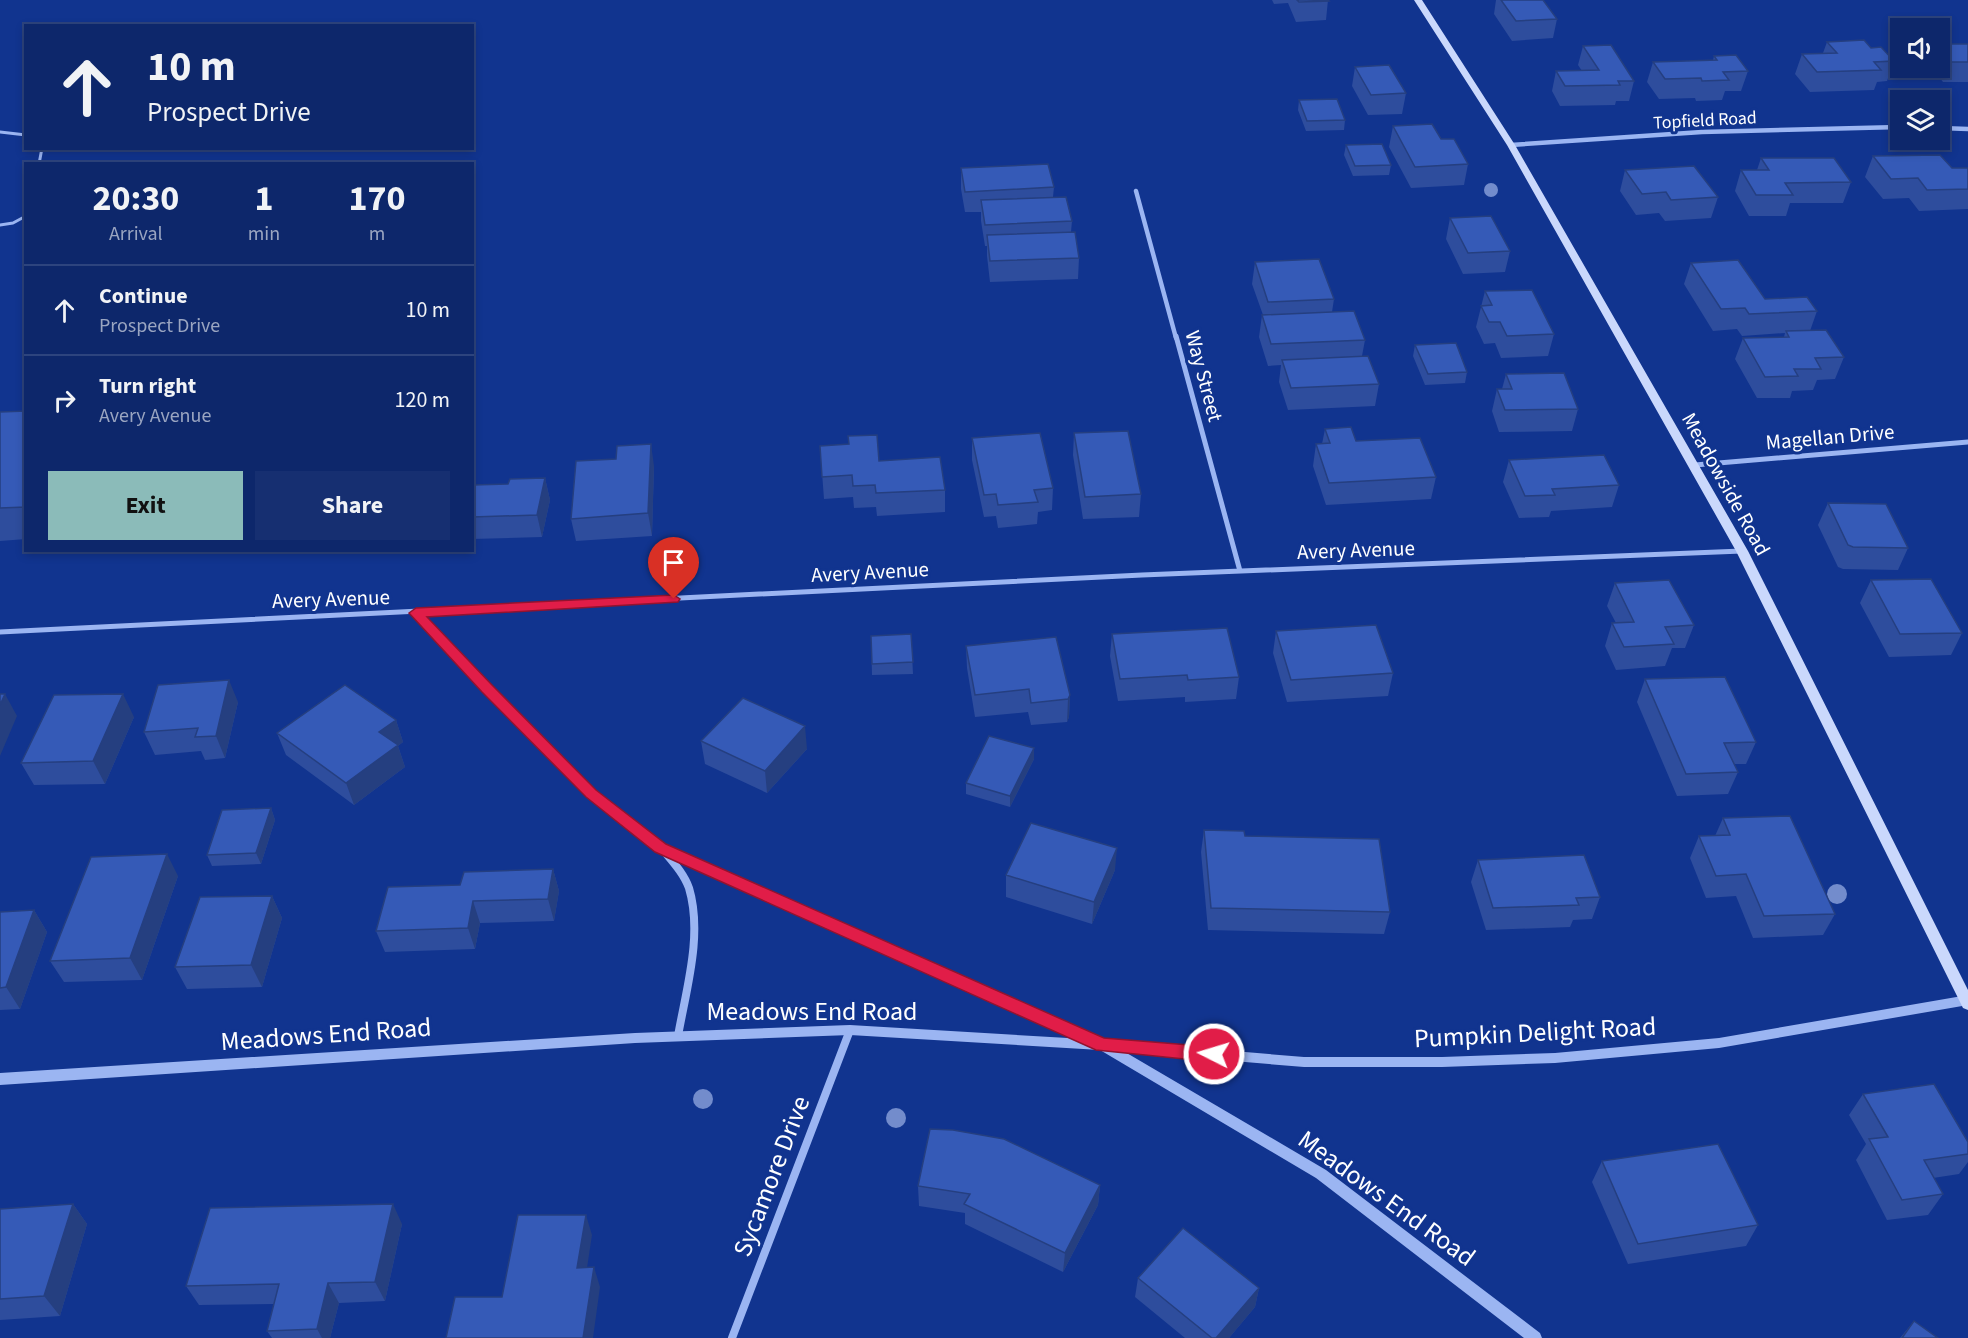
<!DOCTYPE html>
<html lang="en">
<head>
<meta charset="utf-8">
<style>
  :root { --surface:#0d276b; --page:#162f71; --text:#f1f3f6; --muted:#9aa5c1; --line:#2d447e; --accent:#8bbbb9 }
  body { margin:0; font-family:"Source Sans 3",sans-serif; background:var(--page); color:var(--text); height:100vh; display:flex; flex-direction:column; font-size:22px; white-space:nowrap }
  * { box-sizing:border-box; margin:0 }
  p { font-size:20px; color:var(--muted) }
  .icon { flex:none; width:33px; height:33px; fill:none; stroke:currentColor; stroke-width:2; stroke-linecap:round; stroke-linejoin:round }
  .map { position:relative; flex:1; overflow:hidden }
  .drawer { position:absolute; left:24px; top:162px; width:450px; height:390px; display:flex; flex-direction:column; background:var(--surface); border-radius:0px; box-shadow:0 3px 9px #0003,0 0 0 2px var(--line) }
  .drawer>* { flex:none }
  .guide { position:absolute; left:24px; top:24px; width:450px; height:126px; border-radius:0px; box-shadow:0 3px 9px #0003,0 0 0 2px var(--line); background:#0d276b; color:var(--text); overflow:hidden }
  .tools { position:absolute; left:1890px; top:18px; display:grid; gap:12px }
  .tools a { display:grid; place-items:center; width:60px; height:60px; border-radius:0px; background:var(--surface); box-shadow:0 3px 9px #0003,0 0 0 2px var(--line); font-size:30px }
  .pin { position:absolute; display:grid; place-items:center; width:51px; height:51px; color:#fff; margin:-62px -26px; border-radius:50% 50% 50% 0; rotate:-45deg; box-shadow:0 0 6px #0007 }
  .pin .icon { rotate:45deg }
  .me { position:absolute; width:66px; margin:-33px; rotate:275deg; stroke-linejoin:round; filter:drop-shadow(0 0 4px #0008) }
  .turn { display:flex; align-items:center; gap:21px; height:126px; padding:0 24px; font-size:27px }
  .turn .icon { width:78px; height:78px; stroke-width:2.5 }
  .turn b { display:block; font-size:42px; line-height:51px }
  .eta { display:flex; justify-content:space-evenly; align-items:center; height:102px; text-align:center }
  .eta b { font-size:36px; font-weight:700; line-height:42px }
  .action { display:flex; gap:12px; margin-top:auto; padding:12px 24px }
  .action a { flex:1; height:69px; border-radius:0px; background:var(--accent); color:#111; font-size:24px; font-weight:700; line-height:69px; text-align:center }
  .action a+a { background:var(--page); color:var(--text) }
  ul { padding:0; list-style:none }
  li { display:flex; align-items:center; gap:18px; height:90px; padding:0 24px; border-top:2px solid var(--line) }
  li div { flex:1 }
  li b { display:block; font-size:22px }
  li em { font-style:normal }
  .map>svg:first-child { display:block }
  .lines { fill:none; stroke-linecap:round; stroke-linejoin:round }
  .service { stroke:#9bb5f2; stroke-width:3 }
  .minor-far2 { stroke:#9bb5f2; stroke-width:4.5 }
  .minor-far1 { stroke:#9bb5f2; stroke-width:5 }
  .minor { stroke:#9bb5f2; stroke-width:8 }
  .tertiary { fill:#9bb5f2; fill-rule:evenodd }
  .secondary { fill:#cad8fc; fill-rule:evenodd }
  .tree { fill:#738ccc }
  .wall { fill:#2e4d9d }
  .shaded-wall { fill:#253f80 }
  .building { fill:#355ab7; stroke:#253f80; stroke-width:1.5 }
  .route { fill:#e11d48; stroke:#92132f; stroke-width:1.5 }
  .labels { text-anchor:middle; stroke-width:6; stroke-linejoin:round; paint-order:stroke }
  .far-street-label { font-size:18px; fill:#fff; stroke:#11348f }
  .street-label { font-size:21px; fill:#fff; stroke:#11348f }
  .near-street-label { font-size:26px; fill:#fff; stroke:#11348f }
</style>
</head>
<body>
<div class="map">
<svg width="1968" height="1338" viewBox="0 0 1968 1338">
  <rect width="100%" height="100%" fill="#11348f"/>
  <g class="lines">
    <path class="service" d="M0,132l26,3
      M39,164l3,-16
      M0,225l13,-2 13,-7"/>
    <path class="minor-far2" d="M1940,128l28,1
      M1511,145l191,-13 198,-5
      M1136,191l40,147"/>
    <path class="minor-far1" d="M1176,336l64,235
      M1695,465l273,-23
      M416,613l71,76 85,85
      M0,632l1142,-57 600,-24"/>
    <path class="minor" d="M570,772l21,21 69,55 434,194
      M663,850c10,12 21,24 26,38 14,47 -3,102 -11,148
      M732,1338l118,-308"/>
    <path class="tertiary" d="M1968,995v10l-249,43 -164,15 -113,4h-138l-179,-15 201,118 214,163 2,5h-18l-208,-160 -216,-128 -250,-15 -215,8 -635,42v-12l635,-40 215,-8 252,15 202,17h138l113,-4 164,-15z"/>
    <path class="secondary" d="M1414,0h8l93,145 233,406 220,439v20l-5,-2 -227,-457 -229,-406z"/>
  </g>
  <g class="tree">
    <circle cx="1491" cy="190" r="7"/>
    <circle cx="1837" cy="894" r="10"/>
    <circle cx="703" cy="1099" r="10"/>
    <circle cx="896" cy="1118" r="10"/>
  </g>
  <path class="wall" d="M1272,0h56l-2,20 -30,2 -8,-19 -14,1z
    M1496,0h47l14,19 -4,19 -41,3 -18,-27z
    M1827,42l44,6 23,13 -7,20 -10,1 -3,8 -64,2 -15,-18 7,-20 21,-1z
    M1940,44h28v38h-25l-4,-5h-22l-7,-9h30z
    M1583,46l51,35 -5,20h-13l-1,4 -55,1 -8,-15 4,-20h26l-4,-6z
    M1714,56l34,15 -7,20h-16l-3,9 -26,1 -1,-3 -36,1 -12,-17 6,-20 60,-2z
    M1355,67l51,26 -4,21 -34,1 -16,-29z
    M1299,100l46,20 -1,10 -38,1 -8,-21z
    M1393,126l48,13 27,25 -4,21 -53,3 -22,-41z
    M1346,145l45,20 -2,10 -36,1 -9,-21z
    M1873,156l79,12h16v41l-49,2 -10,-13 -26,1 -18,-22z
    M1761,158l90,24 -8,21h-53l-4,13h-37l-14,-25 6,-21h16z
    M961,168l93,19 -1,10 19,24 -1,11 8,26 -1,21 -88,3 -3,-26v-10h-2l-4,-25v-9h-16l-4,-23z
    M1625,170l93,27 -7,21 -46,3 -6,-8 -23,2 -16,-24z
    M1450,218l60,33 -5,21 -42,2 -17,-35z
    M1255,262l79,37 -2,13 33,28 -3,16 17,28 -4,22 -87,4 -9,-28 2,-17 -13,1 -9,-29 3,-22h1l-11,-31z
    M1691,263l74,36 52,12 -7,20 34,26 -9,22 -18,1 -4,10 -21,1 -2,7h-33l-22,-39 8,-21 41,-1 1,-4 -43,3 -5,-7 -24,2 -29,-47z
    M1485,291l69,43 -6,22 -47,2 -6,-15 -11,1 -8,-17z
    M1415,345l52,27 -2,11 -40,2 -12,-29z
    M1506,374l72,35 -6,22 -73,1 -7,-21 5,-22h5z
    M26,411v128l-26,2v-129z
    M1325,429l31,12 80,36 -5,22 -105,6 -13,-39 3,-22h6z
    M1074,433l67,61 -2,23 -56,2 -10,-64z
    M972,438l81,50 -1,22 -14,2 -1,12 -39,4 -2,-12 -12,1 -12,-57z
    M820,446l59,15 66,29v22l-68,4 -1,-9 -22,1 -1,-11 -29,2z
    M1509,460l110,25 -7,22 -61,4 -2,6 -30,1 -16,-36z
    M654,466l-2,70 -76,5 -5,-22z
    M545,478l5,22 -8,37 -70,2v-54l36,-1z
    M1828,503l80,45 -10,22 -55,-1 -5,-2 -20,-42z
    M1871,580l91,53 -11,22 -62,2 -29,-54z
    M1615,583l79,42 -9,23h-13l-7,18 -49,4 -11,-24 7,-23h4l-9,-17z
    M1276,631l117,42 -5,23 -101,6 -14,-49z
    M911,634l2,40 -41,1 -1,-39z
    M1112,634l127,43 -3,22 -51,3v-5l-67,4 -8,-45z
    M966,646l104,49 -1,22 -2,5 -36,3 -3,-13 -53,5 -8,-49z
    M1645,679l111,63 -10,22h-12l4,8 -10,22 -51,2 -40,-94z
    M238,702l-13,56 -20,2 -4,-9 -46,4 -11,-23z
    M134,717l-29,67 -71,1 -13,-22z
    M396,720l7,22 -5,4 7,21 -51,38 -68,-50 -9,-22z
    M701,741l106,8 -40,44 -62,-29z
    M1034,748v11l-24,48 -44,-13v-11z
    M271,808l4,12 -14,44 -49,2 -5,-11z
    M1723,818l112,96 -12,21 -70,3 -17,-42 -30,2 -16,-40 9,-22h16z
    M1204,830l41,6 145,76 -6,22 -176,-4 -7,-78z
    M1478,860l122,37 -8,22 -19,1 -3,7 -84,3 -15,-48z
    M553,869l6,22 -5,30 -74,2 -5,26 -90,3 -9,-21 84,-46z
    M1115,870l-23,54 -86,-27v-22z
    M178,876l-36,104 -78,2 -14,-21z
    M272,896l10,22 -20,69 -75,2 -12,-22z
    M34,910l13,22 -27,77 -20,1v-98z
    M1863,1094l105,48v20l-9,12 -26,4 10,16 -15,21 -41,5 -31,-60 10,-16 -17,-29z
    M1602,1161l156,64 -12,21 -118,18 -36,-82z
    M1100,1185l-2,20 -35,67 -98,-48v-11l-46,-7 -1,-20z
    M73,1204l14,20 -27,92 -60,4v-111z
    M402,1224l-17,77 -46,2 -9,35h-58l-5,-7 7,-27 -75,1 -13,-19z
    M1138,1278l121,10 -4,19 -26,31h-44l-50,-41z
    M1914,1321l24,17h-38z"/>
  <path class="shaded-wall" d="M651,444l3,22 -2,70 -4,-23z
    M545,478l5,22 -8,37 -5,-22z
    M229,680l9,22 -13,56 -9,-22z
    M5,694l12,22 -17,40v-51z
    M123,694l11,23 -29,67 -12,-23z
    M1070,695l-1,22 -2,5 1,-23z
    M396,720l7,22 -5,4 7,21 -51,38 -8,-22 33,-51z
    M805,726l2,23 -40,44 -2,-22z
    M1034,748v11l-24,48v-11z
    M271,808l4,12 -14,44 -5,-11z
    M1117,848l-2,22 -23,54 2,-22z
    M167,854l11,22 -36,104 -12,-22z
    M553,869l6,22 -5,30 -6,-22z
    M272,896l10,22 -20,69 -11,-22z
    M473,901l7,22 -5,26 -7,-21z
    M34,910l13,22 -27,77 -14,-22z
    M1100,1185l-2,20 -35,67 2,-19z
    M73,1204l14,20 -27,92 -16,-20z
    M393,1204l9,20 -17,77 -10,-19z
    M586,1215l6,20 -8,53 -7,-20z
    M594,1267l6,20 -7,51h-10z
    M328,1283l11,20 -9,35h-8l-5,-9z
    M1259,1288l-4,19 -26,31h-13z"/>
  <path class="building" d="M1297,0h31l1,1 -30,1z
    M1501,0h42l14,19 -41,2z
    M1864,40l7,8 10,-1 13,14 -20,1 7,8 -64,2 -15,-18 35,-1 -10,-11z
    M1940,44h28v18h-17l-4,-5h-7z
    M1611,45l23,36h-16l2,4 -55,1 -9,-15 43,-1 -16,-24z
    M1736,55l12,16 -25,1 6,8 -27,1 -1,-3 -36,1 -12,-17 64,-2 -3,-4z
    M1389,65l17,28 -35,2 -16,-28z
    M1337,99l8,21 -38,1 -8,-21z
    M1432,124l9,15h13l14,25 -53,3 -22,-41z
    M1382,144l9,21 -36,1 -9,-21z
    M1940,155l12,13h16v21l-41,1 -9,-12 -27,1 -18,-23z
    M1761,158h73l17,24 -66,1 8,12h-37l-15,-25h28z
    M1048,164l6,23 -89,5 -4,-24z
    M1694,166l24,31 -47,3 -5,-8 -24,2 -17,-24z
    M1066,197l6,24 -87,4 -4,-25z
    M1491,216l19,35 -42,2 -18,-35z
    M1075,232l4,26 -89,3 -3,-26z
    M1319,259l15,40 -66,3 -13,-40z
    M1738,260l27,39 42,-2 10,14 -68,3 -4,-6 -24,1 -30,-46z
    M1532,290l22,44 -47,2 -7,-14h-11l-8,-16 11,-1 -7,-14z
    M1354,311l11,29 -94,4 -9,-29z
    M1826,330l18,27 -29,1 6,11h-27l4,7 -33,1 -22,-39 46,-1 -3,-6z
    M1456,343l11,29 -39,2 -13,-29z
    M1368,356l11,28 -88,4 -9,-28z
    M1564,373l14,36 -73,1 -8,-21h15l-6,-15z
    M26,411v96l-26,1v-96z
    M1351,427l5,14 64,-3 16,39 -107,6 -13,-39 14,-1 -5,-14z
    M1128,431l13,63 -56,3 -11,-64z
    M1040,433l13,55 -19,2 4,12 -40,3 -2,-11 -12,1 -12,-57z
    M877,435l2,26 61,-4 5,33 -69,3 -1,-8 -22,1 -1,-11 -30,2 -2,-31 29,-2 -1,-8z
    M651,444l-3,69 -77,6 5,-58 40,-2 1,-13z
    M1604,455l15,30 -67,4 3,6 -30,1 -16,-36z
    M545,478l-8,37 -65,2v-32l36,-1 2,-5z
    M1828,503l58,1 22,44 -55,-1 -5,-2z
    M1931,579l31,54 -62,1 -29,-54z
    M1669,580l25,45 -29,2 9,17 -50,3 -12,-24 22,-1 -19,-39z
    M1376,625l17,48 -102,7 -15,-49z
    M1227,628l12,49 -51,3 -1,-5 -67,4 -8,-45z
    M911,634l2,28 -41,2 -1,-28z
    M1056,637l14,58 -2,4 -37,4 -2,-14 -54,6 -9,-49z
    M1725,677l31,65 -32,1 14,29 -52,2 -41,-95z
    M229,680l-13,56 -21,1 3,-9 -54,4 14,-47z
    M345,685l51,35 -17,12 19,13 -52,38 -69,-50z
    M0,694h5l-5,11z
    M123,694l-30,67 -72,2 33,-68z
    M743,698l62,28 -40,45 -64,-30z
    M989,736l45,12 -24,48 -44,-13z
    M271,808l-15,45 -49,2 15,-45z
    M1790,816l45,98 -71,2 -18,-42 -30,2 -17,-40 31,-1 -7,-17z
    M1031,823l86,25 -23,54 -88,-27z
    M1204,830l40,1 1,5 134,3 11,73 -179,-4z
    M167,854l-37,104 -80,3 41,-104z
    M1584,855l16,42 -24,1 3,7 -86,3 -15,-48z
    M553,869l-5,30 -75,2 -5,27 -92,3 12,-44 72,-2 4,-13z
    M272,896l-21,69 -76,2 25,-70z
    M34,910l-28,77 -6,1v-76z
    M1934,1084l34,58v12l-44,6 19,34 -41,6 -33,-61 19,-2 -25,-43z
    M930,1129l23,1 51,9 96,46 -35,68 -101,-49 6,-10 -52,-8z
    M1718,1144l40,81 -120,19 -36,-83z
    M73,1204l-29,92 -44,3v-90z
    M393,1204l-18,78 -47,1 -11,46 -50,2 12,-47 -93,2 24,-78z
    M518,1215h68l-9,53 17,-1 -11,71h-137l9,-41h47z
    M1183,1228l76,60 -43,50h-4l-74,-60z
    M1914,1321l24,17h-36z"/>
  <path class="route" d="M674,595l6,4 -2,3 -251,15 65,68 104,105 70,54 438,194 110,9 6,2 2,5 -2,6 -6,2 -118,-12 -441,-198 -69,-55 -104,-105 -73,-79 7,-5z"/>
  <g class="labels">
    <g class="far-street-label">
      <text transform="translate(1705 120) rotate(-3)" y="6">Topfield Road</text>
    </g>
    <g class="street-label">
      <text transform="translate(1204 376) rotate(75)" y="7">Way Street</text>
      <text transform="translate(1830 437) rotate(-5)" y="7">Magellan Drive</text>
      <text transform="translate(1726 484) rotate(61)" y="7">Meadowside Road</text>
      <text transform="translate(1356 550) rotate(-2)" y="7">Avery Avenue</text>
      <text transform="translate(870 572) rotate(-3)" y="7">Avery Avenue</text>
      <text transform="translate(331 599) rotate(-2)" y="7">Avery Avenue</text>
    </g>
    <g class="near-street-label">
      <text x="812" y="1020">Meadows End Road</text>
      <text transform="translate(1535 1032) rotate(-3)" y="9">Pumpkin Delight Road</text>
      <text transform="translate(326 1034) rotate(-4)" y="9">Meadows End Road</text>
      <text transform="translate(771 1176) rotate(-69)" y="9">Sycamore Drive</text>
      <text transform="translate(1387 1198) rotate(36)" y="9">Meadows End Road</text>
    </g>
  </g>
</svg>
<div class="tools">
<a><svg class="icon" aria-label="sound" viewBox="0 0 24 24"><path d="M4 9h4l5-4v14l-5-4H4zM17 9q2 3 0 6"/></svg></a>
<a><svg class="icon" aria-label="layers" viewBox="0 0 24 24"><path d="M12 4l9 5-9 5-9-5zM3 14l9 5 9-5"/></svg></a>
</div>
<div class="pin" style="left:674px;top:599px;background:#d93025"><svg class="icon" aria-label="arrive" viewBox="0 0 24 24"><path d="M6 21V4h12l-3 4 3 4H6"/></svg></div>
<svg class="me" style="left:1214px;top:1054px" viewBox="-20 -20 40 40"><circle r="17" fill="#e11d48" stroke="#fff" stroke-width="3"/><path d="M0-11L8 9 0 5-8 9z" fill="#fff"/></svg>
<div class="guide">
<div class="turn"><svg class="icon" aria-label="ahead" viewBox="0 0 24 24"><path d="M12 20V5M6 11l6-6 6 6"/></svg><div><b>10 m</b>Prospect Drive</div></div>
</div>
<section class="drawer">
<div class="eta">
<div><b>20:30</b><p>Arrival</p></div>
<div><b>1</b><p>min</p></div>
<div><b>170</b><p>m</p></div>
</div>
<ul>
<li><svg class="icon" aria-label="ahead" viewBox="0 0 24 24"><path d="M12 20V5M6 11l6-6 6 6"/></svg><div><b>Continue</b><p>Prospect Drive</p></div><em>10 m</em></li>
<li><svg class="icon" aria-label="right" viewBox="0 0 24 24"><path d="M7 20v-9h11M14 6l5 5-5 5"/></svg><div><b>Turn right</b><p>Avery Avenue</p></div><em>120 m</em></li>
</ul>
<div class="action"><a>Exit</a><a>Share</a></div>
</section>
</div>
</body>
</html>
